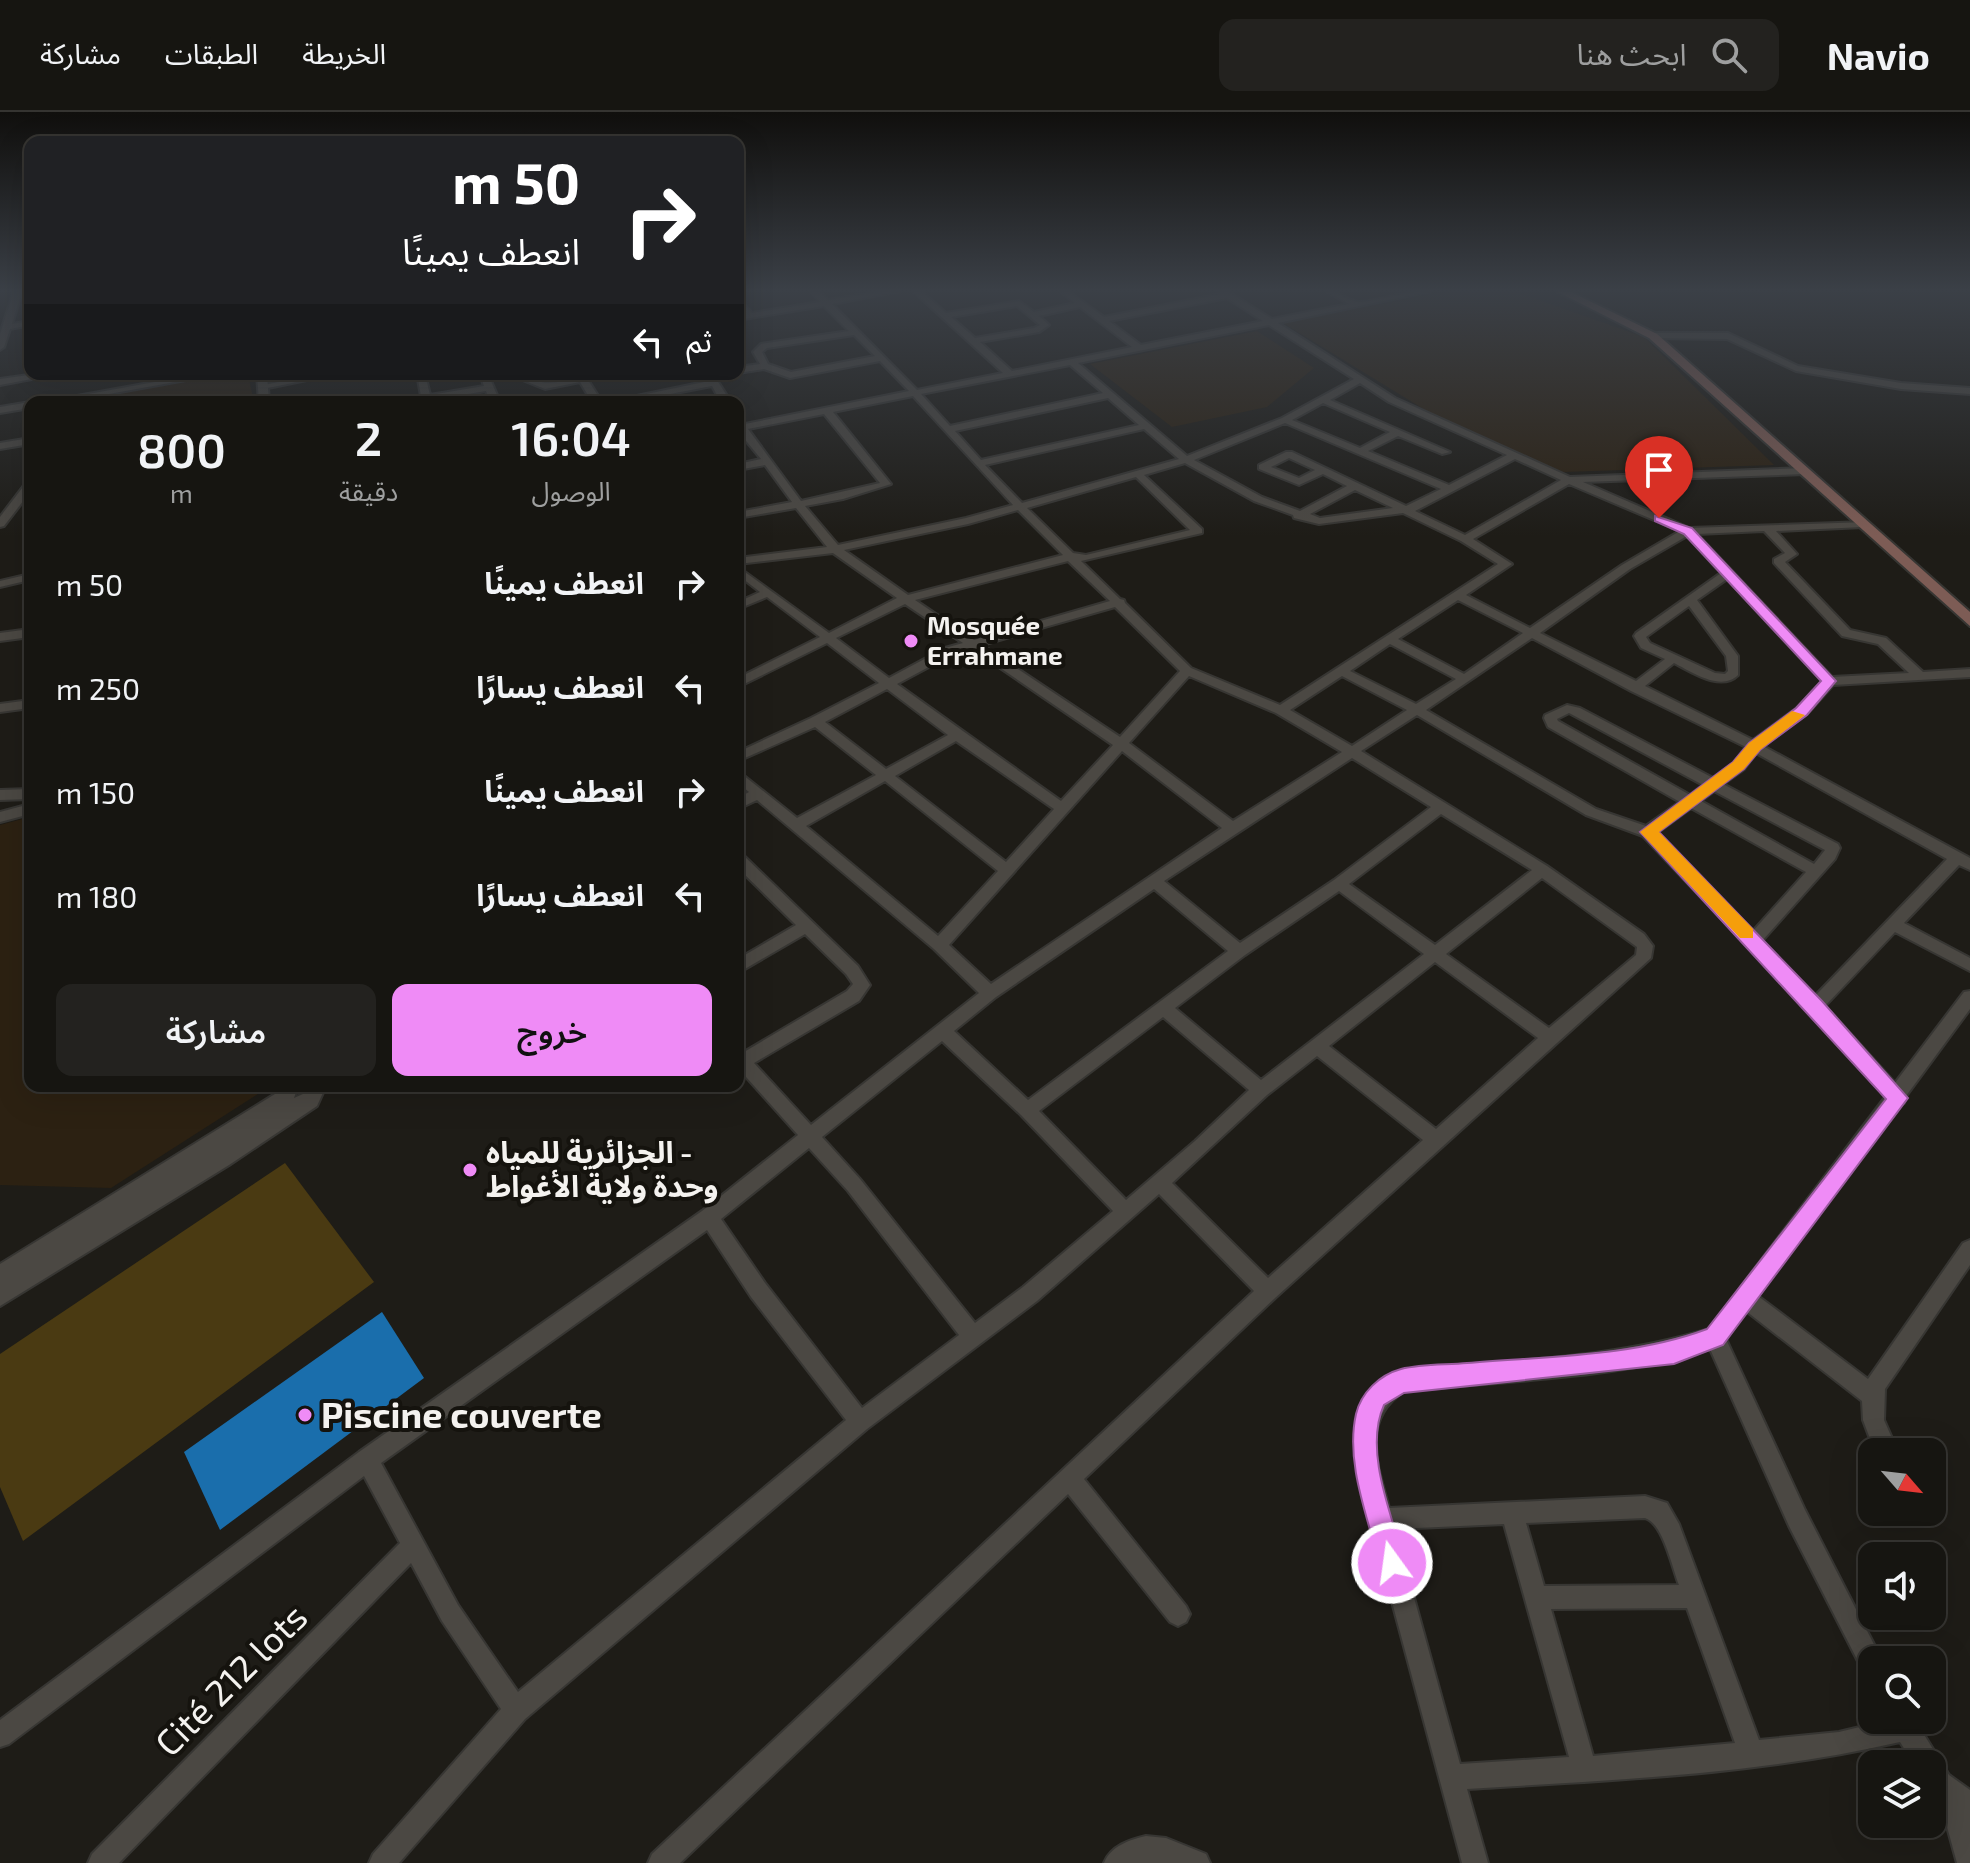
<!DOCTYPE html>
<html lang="ar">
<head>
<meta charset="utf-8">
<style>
  :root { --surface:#161511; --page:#23221f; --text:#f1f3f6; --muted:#9e9f9f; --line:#353431; --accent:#ef8bf6 }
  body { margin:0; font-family:"Exo 2","Noto Sans Arabic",sans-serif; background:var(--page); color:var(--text); direction:rtl; height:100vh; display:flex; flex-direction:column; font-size:30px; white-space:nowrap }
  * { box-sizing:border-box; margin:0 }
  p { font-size:26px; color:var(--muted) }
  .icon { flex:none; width:44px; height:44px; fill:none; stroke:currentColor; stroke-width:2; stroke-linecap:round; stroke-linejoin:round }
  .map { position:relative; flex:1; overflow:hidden; direction:ltr }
  .drawer { position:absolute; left:24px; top:284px; width:720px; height:696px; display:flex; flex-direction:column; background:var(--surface); border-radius:16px; box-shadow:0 8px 32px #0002,0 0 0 2px var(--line); direction:rtl }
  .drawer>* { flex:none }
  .hud { position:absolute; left:24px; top:24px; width:720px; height:244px; border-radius:16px; box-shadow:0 8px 32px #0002,0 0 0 2px var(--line); direction:rtl; background:#202124; color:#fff; overflow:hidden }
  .needle { width:52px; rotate:118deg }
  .buttons { position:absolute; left:1858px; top:1326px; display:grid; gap:16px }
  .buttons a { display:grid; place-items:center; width:88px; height:88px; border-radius:16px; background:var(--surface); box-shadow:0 8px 32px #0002,0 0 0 2px var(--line); font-size:40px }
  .pin { position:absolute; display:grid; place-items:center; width:68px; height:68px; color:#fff; margin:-82px -34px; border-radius:50% 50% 50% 0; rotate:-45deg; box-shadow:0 0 8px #0007 }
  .pin .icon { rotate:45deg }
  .me { position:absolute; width:88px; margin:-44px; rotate:346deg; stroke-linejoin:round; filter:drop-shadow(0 0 6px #0008) }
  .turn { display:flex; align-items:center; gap:28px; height:168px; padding:0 32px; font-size:36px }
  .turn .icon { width:104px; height:104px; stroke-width:2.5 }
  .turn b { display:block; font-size:56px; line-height:68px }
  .then { display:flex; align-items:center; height:76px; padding:0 32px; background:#0003; gap:16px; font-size:30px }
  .eta { display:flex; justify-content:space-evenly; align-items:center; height:136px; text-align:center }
  .eta b { font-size:48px; font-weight:600; line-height:56px }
  .button { display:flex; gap:16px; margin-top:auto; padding:16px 32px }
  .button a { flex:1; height:92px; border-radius:16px; background:var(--accent); color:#111; font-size:32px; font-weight:600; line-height:92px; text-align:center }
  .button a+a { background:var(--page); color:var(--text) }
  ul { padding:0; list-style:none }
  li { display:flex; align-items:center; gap:24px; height:104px; padding:0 32px }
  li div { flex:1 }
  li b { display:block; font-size:30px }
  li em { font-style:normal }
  header { display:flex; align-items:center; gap:48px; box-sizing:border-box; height:112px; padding:0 40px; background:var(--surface); border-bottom:2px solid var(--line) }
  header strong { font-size:38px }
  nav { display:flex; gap:44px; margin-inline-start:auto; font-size:28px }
  .search { width:560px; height:72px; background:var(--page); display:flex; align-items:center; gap:20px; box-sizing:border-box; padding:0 28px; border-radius:16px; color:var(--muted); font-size:30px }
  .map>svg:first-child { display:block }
  .education { fill:#2c2112 }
  .green { fill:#4a3a12 }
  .water { fill:#1a6eac }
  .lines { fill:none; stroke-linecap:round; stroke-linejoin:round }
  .minor-casing { stroke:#373633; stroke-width:4 }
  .tertiary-casing { stroke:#373633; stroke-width:4 }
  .secondary-casing { stroke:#373633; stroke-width:4 }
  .minor { fill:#4b4843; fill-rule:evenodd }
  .tertiary { fill:#4b4843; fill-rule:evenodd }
  .secondary { fill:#7d5c55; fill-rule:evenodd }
  .route { fill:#ef8bf6; stroke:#9b5aa0; stroke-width:2 }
  .slow { fill:#f59e0b }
  .poi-dot { fill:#ef8bf6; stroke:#15130e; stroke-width:3 }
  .labels { text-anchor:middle; stroke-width:8; stroke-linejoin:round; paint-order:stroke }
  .far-poi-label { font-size:26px; font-weight:bold; fill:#f4f2ef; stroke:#15130e; text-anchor:start }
  .poi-label { font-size:30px; font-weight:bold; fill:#f4f2ef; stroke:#15130e; text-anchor:start }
  .near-poi-label { font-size:36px; font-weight:bold; fill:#f4f2ef; stroke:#15130e; text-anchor:start }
  .near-street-label { font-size:36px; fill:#f4f2ef; stroke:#15130e }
</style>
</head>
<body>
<header>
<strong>Navio</strong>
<div class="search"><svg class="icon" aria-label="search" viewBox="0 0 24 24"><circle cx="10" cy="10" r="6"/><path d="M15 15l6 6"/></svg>ابحث هنا</div>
<nav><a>الخريطة</a><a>الطبقات</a><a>مشاركة</a></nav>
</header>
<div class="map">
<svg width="1970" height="1751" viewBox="0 0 1970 1751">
  <rect width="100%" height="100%" fill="#1e1c17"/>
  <path class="education" d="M1448,179h65l131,46 130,128 -211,7 -128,-56 -152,-93z
    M1257,219l57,37 -47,39 -95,20 -82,-63z
    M227,262h21l5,24 -24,4h-109l1,-10z
    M30,705v269h231v6l-150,96 -111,-3v-360z"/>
  <path class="green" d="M285,1051l89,119 -351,259 -23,-54v-133z"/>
  <path class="water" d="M382,1200l42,66 -204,152 -36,-78z"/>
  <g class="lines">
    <g class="minor-casing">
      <path id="minor" d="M14,179h8l-10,33 18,-3v4l-20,4 -6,18 -4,3v-16z
        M810,179h8l10,9 57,-9h15l-68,13 85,86 86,-17 -90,-82h8l25,22 73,-12 15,11 41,-9 -15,-12h8l36,26 117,-23 -3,-3h9l45,28 77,-15 -23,-13c13,0 23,12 36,11 23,-3 45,-11 69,-11l-153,32 117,75 175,79 235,-9 5,3 -5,3 -222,8 106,46 178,-6 1,2 -5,3 -87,4 21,23 -12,8 65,68 36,8 37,34 47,-3v8l-137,8 -26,29 -44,32 207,112v12l-11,-5 -55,58 66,35v13l-75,-39 -70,74 70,77 69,-91 6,-1v18l-64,87 -2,7 -5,2 -141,191 110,83 95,-136 7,-3v25l-85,124 -1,31 14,32h-23l-12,-32 -1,-19 -116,-90 -20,28 79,171 77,150h-10v17l-8,-4 -75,-147 -79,-177c-99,31 -203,31 -306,42 -44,29 -27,74 -15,117l256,-12 22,7 12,21 80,216 80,-8 50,-12h26l34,55 21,15v73h-13l-14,-51 -11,-18v-30h-18l-14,-22c-142,33 -288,38 -433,47l21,74h-26l-104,-388c-5,-45 -6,-84 43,-104 103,-11 208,-11 308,-42l177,-233 -77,-85 -166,-175 -57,-21 -169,-100 -56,36 186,115 97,68 9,12 -2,12 -376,340 -191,181 102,127 4,8 -4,8 -8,4 -8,-4 -102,-128 -388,369h-32l4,-9 602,-563 -95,-97 -122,107 -170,128 -342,290 -126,144h-30l4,-9 128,-145 -59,-88 -31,-58 -292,300h-31l4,-9 308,-311 -36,-67 -355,268 -9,3v-27l359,-268 343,-241 96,-76 -60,-67v-19l6,3 103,-61 6,-7 -7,-10 -41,-40 -67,39v-14l58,-34 -58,-57v-14l5,1 115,111 12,19 -11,16 -105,62 57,62 168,-132 -45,-44 -177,-149 -19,9v-11l11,-6 -11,-9v-12l59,47 79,-43 -61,-48 -77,34v-9l73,-34 68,-35 -52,-40 -89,44v-9l82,-41 -53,-40 -29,12v-7l22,-10 -22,-17v-8l91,66 68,-35 -64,-45 -95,11v-6l89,-11 -31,-39 -58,10v-6l54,-10 -27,-37 -27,5v-6l23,-5 -23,-28v-13l7,6 164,-33 -29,-30 -90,17 -26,-9 -26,4v-6l22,-3 -7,-12 8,-8 88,-13 -25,-25 -86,14v-4l7,-2 -7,-9v-7l14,15 68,-11zM1227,186l36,23 -122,24 -32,-24zM1017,194l23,19 -6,3 -59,10 -24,-21zM1080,195l52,40 -120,24 -32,-29 59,-10 10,-7 -10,-9zM1269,213l85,54 -72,39 -95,38 -109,-93zM854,223l21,21 -84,16 -23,-8 -6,-12 5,-4zM1070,253l33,28 -153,33 -29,-32zM1360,271l29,19 118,53 -58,30 -81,-34 30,-15 44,18 8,-2 -120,-52zM913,284l100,109 -47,13 -128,27 -33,-39 38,-7 48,-15 -58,-72zM1108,286l31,27 -158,35 -26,-29zM1323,291l67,29 -30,16 -68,-28zM824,302l56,69 -79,18 -53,-72zM1285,311l156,66 -35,17 -114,-54h-6l-27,13v4l40,16 24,-11 24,12 -47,25 -38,-14 -68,-37zM1144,317l35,30 -157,44 -37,-38zM1289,346l26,12 -16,8 -28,-11zM1515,347l46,21 -96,55 -50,-24zM1185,351l69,38 39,14 1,3 25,6 84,-11 58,28 37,23 -218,141 -89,-37 -66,-65 -1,-3 -4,-1 -39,-38 121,-28v-4l-58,-54zM1136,365l54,53 -104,25 -13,-2 -46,-45zM1569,372l111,47 -58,34 -92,63 -64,-33 46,-31 -39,-25zM1355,378l38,18 -73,10 -10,-4zM1018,398l45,45 -155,40 -64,-45 124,-26zM1764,419l21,22 -11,6v4l68,73 36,8 31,29 -77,4 -135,-143zM1687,424l34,37 -85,60 -2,3 7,12 24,11 -29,22 -96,-48 90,-64zM1068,449l42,40 -136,39 -59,-40zM1727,467l95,102 -25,27 -44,32 -108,-54 29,-23c18,9 47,29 64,12v-19l-41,-56zM1458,488l65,33 -59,41 -66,-35zM905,492l58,39 -18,5 -56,30 -53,-40zM1689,494l37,50 2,15 -3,3 -10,-1 -65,-30 -4,-6zM1115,495l65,64 -60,66 -138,-92zM1532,526l99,53 115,56 -12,16 -21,15 -133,-70 -13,-3 -22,10 -1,3 4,9 132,75 -34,24 -50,-17 -170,-99zM1390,532l66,35 -40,25 -66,-33zM971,536l142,97 -52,56 -164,-117 56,-30zM1189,564l87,37 66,39 -109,69 -104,-78zM1342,564l65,34 -55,36 -62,-36zM887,577l61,46 -62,34 -61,-47zM1569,601l2,1 132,71 -13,10 -132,-74 -1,-2zM956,629l98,68 -48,53 -111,-86zM1122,639l100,77 -231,156 -42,-39zM1756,641l191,106 -132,137 -53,-55 73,-82 5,-11 -2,-4 -115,-60 21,-15zM1352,646l79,49 -97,73 -94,63 -76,-62zM885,669l113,90 -60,65 -132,-110zM1714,679l111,59 -11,14 -113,-63zM1691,696l115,64 -53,59 -96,-98zM1441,702l91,56 -97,75 -86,-61zM1542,766l95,69 -1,8 -87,73 -103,-74zM1154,777l74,62 -200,149 -74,-69 42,-34zM1339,779l85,63 -163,126 -86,-72 70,-53zM1435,850l103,76 -102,91 -107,-83zM1163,905l86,73 -54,51 -69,59 -87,-89zM942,929l79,74 92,96 -90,76 -48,36 -115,-144 -38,-42zM1317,944l106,84 -155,138 -96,-95 95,-88zM809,1036l39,43 111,144 -97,73 -97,-125 -44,-64zM707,1118l44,67 95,123 -328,272 -60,-87 -77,-142zM1645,1406c18,5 27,49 34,67l-135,1 -18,-63zM1504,1412l65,233 -109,7 -65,-235zM1687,1496l48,135 -142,13 -42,-147z
        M1653,221h75l70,33 103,17 69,5v6l-69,-5 -105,-18 -69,-32 -77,-1v-4z
        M36,262h22l-58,11v-6z
        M199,262h20l-154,28h-21z
        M317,262h19l-73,15 -4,-3z
        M417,262h8l5,21 54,-9 -4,-12h8l12,28h-10l-4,-11 -67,11h-22l24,-6z
        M538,262h12l-13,7c19,6 51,-7 72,-7l-21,6 14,22h-10l-12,-20 -35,7 -20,-8z
        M707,262h6l18,28h-10l-9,-16 -84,16h-20l101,-21z
        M265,283l3,1v4l-30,2z
        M30,290v6l-30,5v-6z
        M30,326v6l-30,5v-6z
        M30,370v10l-26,34 -4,1v-10l26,-34z
        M30,462v6l-30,7v-6z
        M30,517v8l-30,4v-8z
        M30,588v8l-30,4v-8z
        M30,677v10l-30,1v-10z
        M30,692v10l-30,8v-10z
        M1146,1724l20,2 40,16 4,9h-106c7,-17 25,-23 42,-27z"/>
    </g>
    <g class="tertiary-casing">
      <path id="tertiary" d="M257,262h10l2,28h-10z
        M278,974h20l-4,12 9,-4 3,-8h20l-9,20 -88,59 -229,141v-42l275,-170z"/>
    </g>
    <g class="secondary-casing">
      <path id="secondary" d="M1556,179h13l88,43 313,278v14l-321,-288z"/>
    </g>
    <use href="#minor" class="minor"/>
    <use href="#tertiary" class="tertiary"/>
    <use href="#secondary" class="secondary"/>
  </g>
  <linearGradient id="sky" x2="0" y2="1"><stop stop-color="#100f0d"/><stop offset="0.42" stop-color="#3b4047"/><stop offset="1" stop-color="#3b4047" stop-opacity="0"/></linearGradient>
  <rect width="1970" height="424" fill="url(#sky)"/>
  <path class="route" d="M1655,404l37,12 144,153 -29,34 -47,35 -16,19 -85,63 163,169 86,97 -185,247 -49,19 -270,29 -20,12c-21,46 9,113 21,158l-4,10 -9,3 -9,-3 -4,-10c-11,-46 -34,-100 -23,-149 5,-21 23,-39 45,-45 21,-5 45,-4 66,-6 80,-7 165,-6 240,-34l179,-230 -246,-267 93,-70 16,-19 47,-35 25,-27 -137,-147 -29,-13z"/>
  <path class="slow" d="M1792,599l13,4 -45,35 -16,19 -85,63 94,97v9h-13l-100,-106 93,-70 16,-19z"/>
  <g class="poi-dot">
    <circle cx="911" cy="529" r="8"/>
    <circle cx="470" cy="1058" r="8"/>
    <circle cx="305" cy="1303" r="8"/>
  </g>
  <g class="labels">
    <g class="far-poi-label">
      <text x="927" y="523">Mosquée<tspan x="927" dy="30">Errahmane</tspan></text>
    </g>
    <g class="poi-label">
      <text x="486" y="1051">الجزائرية للمياه -<tspan x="486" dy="34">وحدة ولاية الأغواط</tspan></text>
    </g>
    <g class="near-poi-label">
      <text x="321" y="1316">Piscine couverte</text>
    </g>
    <g class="near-street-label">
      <text transform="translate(231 1568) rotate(-45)" y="13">Cité 212 lots</text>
    </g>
  </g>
</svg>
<div class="buttons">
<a><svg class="needle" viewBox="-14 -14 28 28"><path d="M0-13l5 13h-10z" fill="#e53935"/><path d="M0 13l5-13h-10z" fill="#9e9f9f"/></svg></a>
<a><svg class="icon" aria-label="sound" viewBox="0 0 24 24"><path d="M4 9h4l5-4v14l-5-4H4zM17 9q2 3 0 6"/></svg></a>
<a><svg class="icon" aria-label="search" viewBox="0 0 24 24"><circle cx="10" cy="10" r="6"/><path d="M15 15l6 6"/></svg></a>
<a><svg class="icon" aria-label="layers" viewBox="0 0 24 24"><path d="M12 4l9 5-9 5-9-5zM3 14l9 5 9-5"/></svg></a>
</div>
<div class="pin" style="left:1659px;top:406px;background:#d93025"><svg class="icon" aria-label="arrive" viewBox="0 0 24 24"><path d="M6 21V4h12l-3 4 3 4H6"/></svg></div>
<svg class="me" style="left:1392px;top:1451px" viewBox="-20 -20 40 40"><circle r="17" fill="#ef8bf6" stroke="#fff" stroke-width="3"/><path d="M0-11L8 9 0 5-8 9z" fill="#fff"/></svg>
<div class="hud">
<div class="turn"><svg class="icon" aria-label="right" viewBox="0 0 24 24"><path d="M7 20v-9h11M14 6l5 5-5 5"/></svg><div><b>50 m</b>انعطف يمينًا</div></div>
<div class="then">ثم<svg class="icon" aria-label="left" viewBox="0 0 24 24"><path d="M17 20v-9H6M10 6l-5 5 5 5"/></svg></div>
</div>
<section class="drawer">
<div class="eta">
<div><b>16:04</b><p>الوصول</p></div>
<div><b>2</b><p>دقيقة</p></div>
<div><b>800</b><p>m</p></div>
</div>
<ul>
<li><svg class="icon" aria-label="right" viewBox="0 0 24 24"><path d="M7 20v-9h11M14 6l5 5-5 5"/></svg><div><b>انعطف يمينًا</b></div><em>50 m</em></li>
<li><svg class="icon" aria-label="left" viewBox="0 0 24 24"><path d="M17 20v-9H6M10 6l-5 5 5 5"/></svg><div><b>انعطف يسارًا</b></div><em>250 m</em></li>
<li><svg class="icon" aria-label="right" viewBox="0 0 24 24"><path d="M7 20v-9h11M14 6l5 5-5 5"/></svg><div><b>انعطف يمينًا</b></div><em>150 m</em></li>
<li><svg class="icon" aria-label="left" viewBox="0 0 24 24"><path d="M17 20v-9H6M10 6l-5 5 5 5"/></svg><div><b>انعطف يسارًا</b></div><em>180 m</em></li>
</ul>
<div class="button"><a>خروج</a><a>مشاركة</a></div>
</section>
</div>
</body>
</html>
